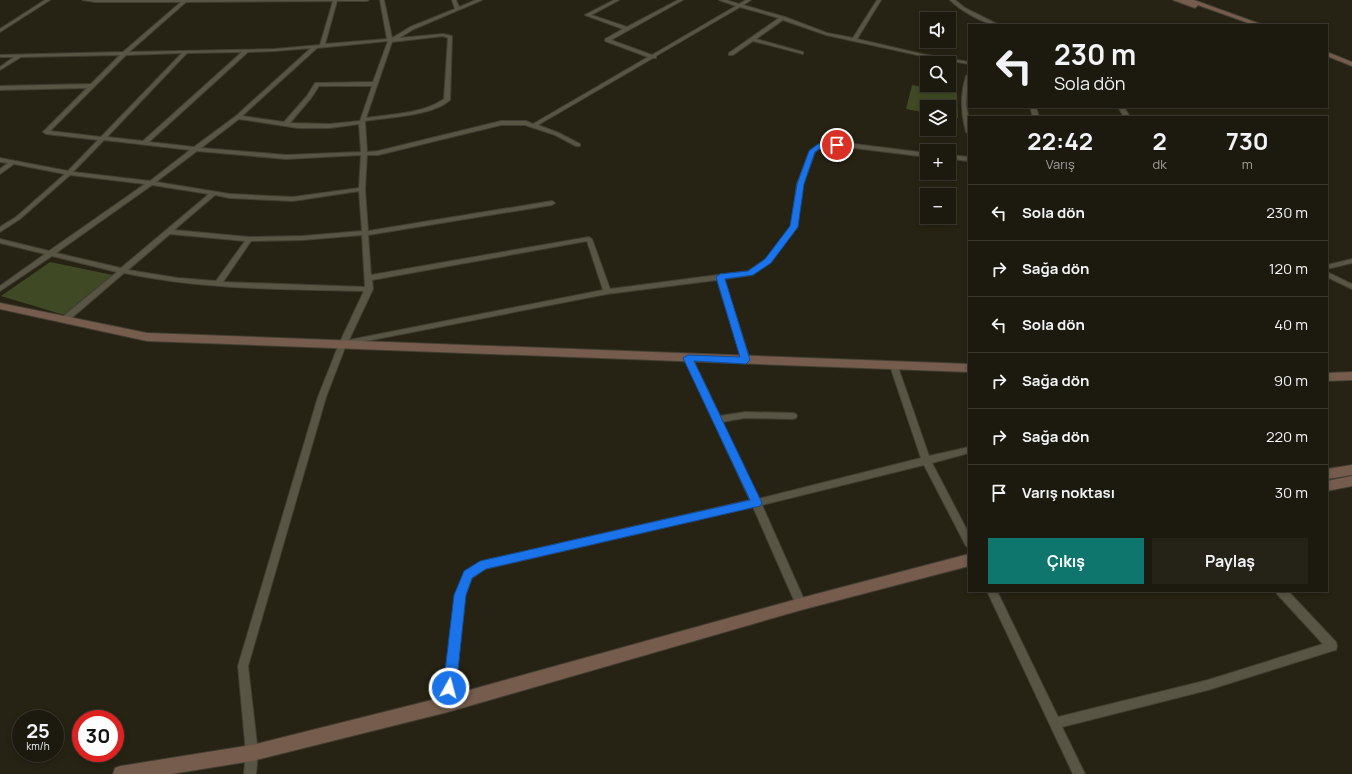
<!DOCTYPE html>
<html lang="tr">
<head>
<meta charset="utf-8">
<style>
  :root { --surface:#1c1a0f; --page:#252318; --text:#f1f3f6; --muted:#a0a19e; --line:#3a382f; --accent:#0f766e }
  body { margin:0; font-family:Manrope,sans-serif; background:var(--page); color:var(--text); height:100vh; display:flex; flex-direction:column; font-size:15px; white-space:nowrap }
  * { box-sizing:border-box; margin:0 }
  p { font-size:13px; color:var(--muted) }
  .icon { flex:none; width:22px; height:22px; fill:none; stroke:currentColor; stroke-width:2; stroke-linecap:round; stroke-linejoin:round }
  .map { position:relative; flex:1; overflow:hidden }
  .sheet { position:absolute; left:968px; top:116px; width:360px; height:476px; display:flex; flex-direction:column; background:var(--surface); border-radius:0px; box-shadow:0 2px 6px #0003,0 0 0 1px var(--line) }
  .sheet>* { flex:none }
  .hud { position:absolute; left:968px; top:24px; width:360px; height:84px; border-radius:0px; box-shadow:0 2px 6px #0003,0 0 0 1px var(--line); background:#1c1a0f; color:var(--text); overflow:hidden }
  .controls { position:absolute; left:920px; top:12px; display:grid; gap:8px }
  .controls a { display:grid; place-items:center; width:36px; height:36px; border-radius:0px; background:var(--surface); box-shadow:0 2px 6px #0003,0 0 0 1px var(--line); font-size:20px }
  .speed { position:absolute; left:12px; top:710px; display:flex; gap:8px; font-size:20px; font-weight:700; text-align:center }
  .speed>* { display:grid; place-content:center; width:52px; height:52px; border-radius:50%; background:var(--surface); box-shadow:0 2px 6px #0003,0 0 0 1px var(--line); line-height:1 }
  .speed small { font-size:10px; font-weight:400 }
  .speed .limit { border:6px solid #d22; background:#fff; color:#111 }
  .pin { position:absolute; display:grid; place-items:center; width:34px; height:34px; color:#fff; margin:-17px; border:2px solid #fff; border-radius:50%; box-shadow:0 1px 4px #0007 }
  .me { position:absolute; width:44px; margin:-22px; rotate:7deg; stroke-linejoin:round; filter:drop-shadow(0 0 3px #0008) }
  .turn { display:flex; align-items:center; gap:14px; height:84px; padding:0 20px; font-size:18px }
  .turn .icon { width:52px; height:52px; stroke-width:2.5 }
  .turn b { display:block; font-size:28px; line-height:34px }
  .eta { display:flex; justify-content:space-evenly; align-items:center; height:68px; text-align:center }
  .eta b { font-size:24px; font-weight:700; line-height:28px }
  .action { display:flex; gap:8px; margin-top:auto; padding:8px 20px }
  .action a { flex:1; height:46px; border-radius:0px; background:var(--accent); color:#fff; font-size:16px; font-weight:700; line-height:46px; text-align:center }
  .action a+a { background:var(--page); color:var(--text) }
  ul { padding:0; list-style:none }
  li { display:flex; align-items:center; gap:12px; height:56px; padding:0 20px; border-top:1px solid var(--line) }
  li div { flex:1 }
  li b { display:block; font-size:15px }
  li em { font-style:normal }
  .map>svg:first-child { display:block }
  .green { fill:#3f4923 }
  .lines { fill:none; stroke-linecap:round; stroke-linejoin:round }
  .street-casing { stroke:#413e33; stroke-width:2 }
  .secondary-casing { stroke:#413e33; stroke-width:2 }
  .street { fill:#595544; fill-rule:evenodd }
  .secondary { fill:#765c4c; fill-rule:evenodd }
  .route { fill:#1a73e8; stroke:#114b97 }
</style>
</head>
<body>
<div class="map">
<svg width="1352" height="774" viewBox="0 0 1352 774">
  <rect width="100%" height="100%" fill="#262314"/>
  <path class="green" d="M912,85l45,8 1,25 -9,-1v-10h-22v6l-21,-4z
    M50,262l63,13 -49,40 -63,-19z"/>
  <g class="lines">
    <g class="street-casing">
      <path id="street" d="M45,0h5l-50,32v-3z
        M82,0h287l-2,1h-30l-12,43 62,-5 -7,-39h4l8,38 18,-11 45,-18 -3,-9h4l3,7 17,-7h6l-68,29 -15,9 44,-4 9,2 -2,64c-17,16 -62,17 -85,21l2,31 11,-1 123,-30h25l7,3 115,-67 -43,-16v-2l18,-10 -38,-14 29,-15h5l-28,15 36,12 51,-27h5l-72,40 41,15 84,-49 -17,-6h7l13,4 7,-4h5l-8,5 42,12 42,16 26,5 24,-38h4l-24,39 65,15 47,8v2l-47,-8 -96,-21 -43,-15 -27,19 47,13v2l-50,-13 -20,14h-4v-2l50,-35 -39,-11 -84,49v2h-3l-115,67 21,8 21,11v2h-4l-21,-11 -30,-10h-24l-123,30h-11l-2,34 3,42 184,-30 3,2 -3,2 -184,30 3,40 218,-38 3,2 18,50 138,-18 18,-12 25,-32 6,-43 13,-34 10,-6 26,-1 81,10v4l-81,-10 -25,1 -6,4 -12,32 -7,44 -26,35 -18,12 -28,4 26,81 -1,2h-6l-1,-2 -25,-80 -110,14 -261,51 -20,52 -78,269 10,87 -2,21h-12l2,-21 -8,-87 80,-269 21,-53 25,-53c-80,-2 -161,-1 -240,-18l-57,49h-6l-1,-2 1,-2 56,-46 -65,-16 -52,35v-5l45,-32 -45,-11v-4l49,12 96,-67 -75,-9 -50,44 -20,13v-5l16,-10 49,-43 -51,-10 -14,10v-5l8,-6 -8,-1v-4l68,13 30,-31 -52,-6 -3,-2 44,-44 -87,2v-4l91,-2 29,-29 -99,2 -21,13v-3l14,-10h-14v-2l123,-3 58,-50h-86zM333,1l-13,44 -45,4 -146,3 57,-50zM443,36l5,2 -4,61c-22,15 -52,15 -78,19l26,-76zM388,41l-15,41 -58,1 -8,13 -23,26 -42,-6 75,-68zM311,48l-75,68 -42,31 -45,-5 99,-90 27,-1zM242,52l-99,89 -36,-4 80,-84zM182,53l-81,84 -51,-6 76,-76zM319,86h53l-12,35 -30,3 -40,-1 21,-25zM239,119l59,9h32l29,-4 2,28 -75,3 -85,-7zM104,140l86,10 -40,31 -77,-9zM197,151l89,8 75,-4 -2,33 -66,9 -63,-3 -74,-12zM152,185l57,9 -88,74 -65,-15zM359,191l3,40 -59,5 -54,1 -75,-7 41,-35 15,3 63,3zM170,234l75,7 -29,40 -38,-3 -50,-8zM362,235l3,52 -142,-5 28,-41 52,-1zM587,241l16,49 -254,50 24,-51 -1,-9z
        M950,0h5l10,8 34,17c-14,0 -39,-15 -49,-25z
        M969,74l-3,30 3,17v13l-3,-2c-5,-20 -6,-36 0,-56z
        M1030,107h6l3,10h-6z
        M1118,107h6l6,10h-6z
        M949,155l20,2v4l-20,-2z
        M1352,259v4l-25,6v-4z
        M1327,272l25,12v5l-25,-12z
        M688,355l4,3 28,58 25,-4 48,1 3,1 1,2 -1,2 -3,1 -48,-1 -23,4 36,77 163,-41 -31,-92 4,-3 3,1 32,92 40,-9v6l-37,10 37,71v13l-3,-1 -42,-81 -162,40 44,99 -1,3 -4,2 -4,-2 -44,-100 -268,62 -13,9 -7,17 -11,109 -2,4 -4,2 -4,-2 -2,-4 13,-109 10,-23 18,-11 267,-61 -66,-142z
        M987,591h10l61,126 150,-37 115,-36 -46,-50 -1,-3h12l48,51 1,4 -1,4 -4,1 -124,39 -146,37 23,47h-12z"/>
    </g>
    <g class="secondary-casing">
      <path id="secondary" d="M1173,0h21l69,25h-9l-56,-20 -3,3z
        M1327,52l25,10v4l-25,-10z
        M0,303l147,30 822,31v8l-822,-31 -147,-32z
        M1352,372v8l-25,1v-8z
        M1352,465v10l-25,4v-10z
        M1352,476v10l-25,5v-10z
        M969,554v12l-168,44 -353,102 -196,49 -81,13h-58l2,-6 6,-2 131,-21 196,-49 353,-98z"/>
    </g>
    <use href="#street" class="street"/>
    <use href="#secondary" class="secondary"/>
  </g>
  <path class="route" d="M818,144l19,-1 3,2 -3,2 -16,1 -6,4 -11,32 -6,43 -27,36 -18,12 -28,4 25,81 -4,4 -52,-3 68,142 -2,3 -274,63 -14,9 -6,17 -10,93 -2,5 -5,1 -4,-1 -2,-5 11,-93 10,-24 16,-10 270,-61 -67,-142 5,-3 52,2 -24,-80 4,-3 28,-3 17,-12 25,-33 7,-42 12,-33z"/>
</svg>
<div class="controls">
<a><svg class="icon" aria-label="sound" viewBox="0 0 24 24"><path d="M4 9h4l5-4v14l-5-4H4zM17 9q2 3 0 6"/></svg></a>
<a><svg class="icon" aria-label="search" viewBox="0 0 24 24"><circle cx="10" cy="10" r="6"/><path d="M15 15l6 6"/></svg></a>
<a><svg class="icon" aria-label="layers" viewBox="0 0 24 24"><path d="M12 4l9 5-9 5-9-5zM3 14l9 5 9-5"/></svg></a>
<a>+</a>
<a>−</a>
</div>
<div class="speed"><div>25<small>km/h</small></div><div class="limit">30</div></div>
<div class="pin" style="left:837px;top:145px;background:#d93025"><svg class="icon" aria-label="arrive" viewBox="0 0 24 24"><path d="M6 21V4h12l-3 4 3 4H6"/></svg></div>
<svg class="me" style="left:449px;top:688px" viewBox="-20 -20 40 40"><circle r="17" fill="#1a73e8" stroke="#fff" stroke-width="3"/><path d="M0-11L8 9 0 5-8 9z" fill="#fff"/></svg>
<div class="hud">
<div class="turn"><svg class="icon" aria-label="left" viewBox="0 0 24 24"><path d="M17 20v-9H6M10 6l-5 5 5 5"/></svg><div><b>230 m</b>Sola dön</div></div>
</div>
<section class="sheet">
<div class="eta">
<div><b>22:42</b><p>Varış</p></div>
<div><b>2</b><p>dk</p></div>
<div><b>730</b><p>m</p></div>
</div>
<ul>
<li><svg class="icon" aria-label="left" viewBox="0 0 24 24"><path d="M17 20v-9H6M10 6l-5 5 5 5"/></svg><div><b>Sola dön</b></div><em>230 m</em></li>
<li><svg class="icon" aria-label="right" viewBox="0 0 24 24"><path d="M7 20v-9h11M14 6l5 5-5 5"/></svg><div><b>Sağa dön</b></div><em>120 m</em></li>
<li><svg class="icon" aria-label="left" viewBox="0 0 24 24"><path d="M17 20v-9H6M10 6l-5 5 5 5"/></svg><div><b>Sola dön</b></div><em>40 m</em></li>
<li><svg class="icon" aria-label="right" viewBox="0 0 24 24"><path d="M7 20v-9h11M14 6l5 5-5 5"/></svg><div><b>Sağa dön</b></div><em>90 m</em></li>
<li><svg class="icon" aria-label="right" viewBox="0 0 24 24"><path d="M7 20v-9h11M14 6l5 5-5 5"/></svg><div><b>Sağa dön</b></div><em>220 m</em></li>
<li><svg class="icon" aria-label="arrive" viewBox="0 0 24 24"><path d="M6 21V4h12l-3 4 3 4H6"/></svg><div><b>Varış noktası</b></div><em>30 m</em></li>
</ul>
<div class="action"><a>Çıkış</a><a>Paylaş</a></div>
</section>
</div>
</body>
</html>
